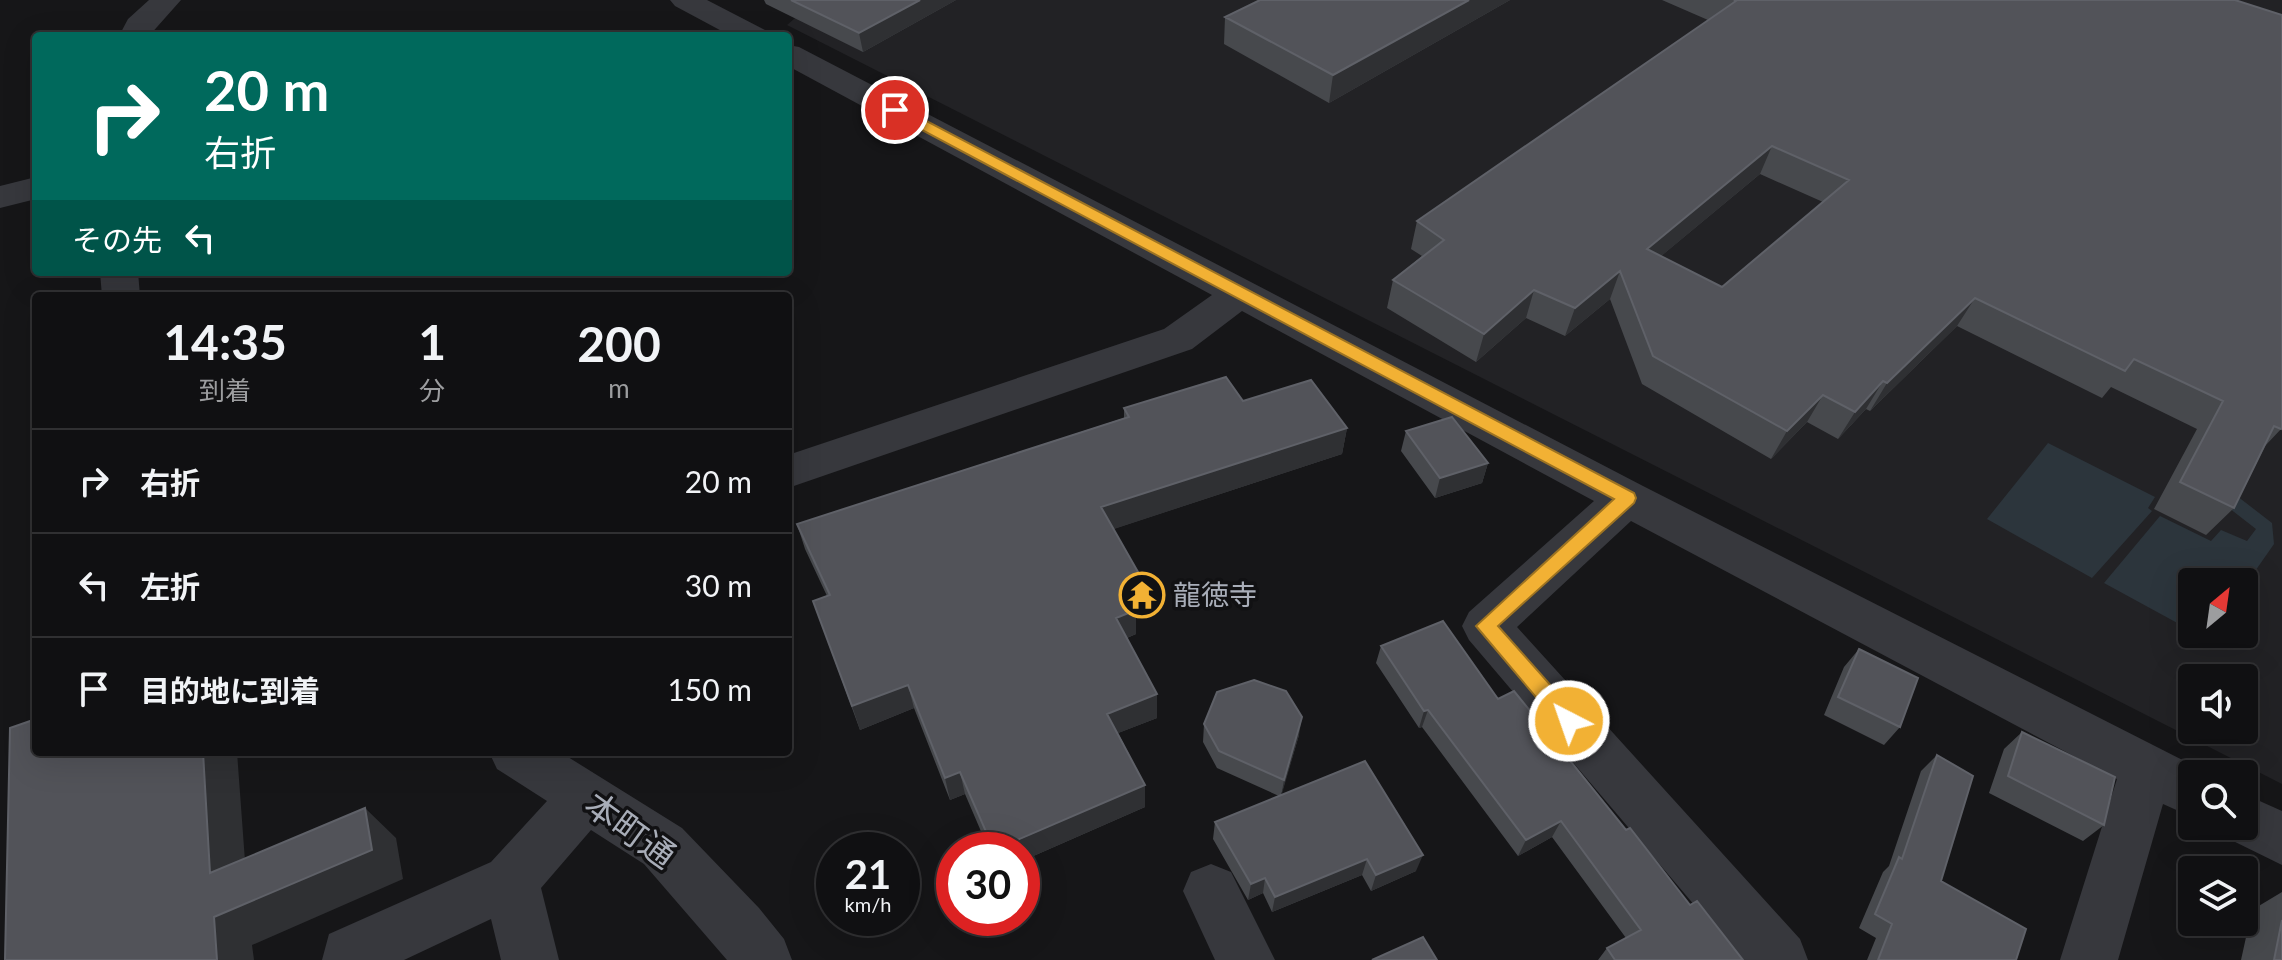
<!DOCTYPE html>
<html lang="ja">
<head>
<meta charset="utf-8">
<style>
  :root { --surface:#101012; --page:#19191b; --text:#f1f3f6; --muted:#9c9d9f; --line:#303032 }
  body { margin:0; font-family:Lato,"Noto Sans JP",sans-serif; background:var(--page); color:var(--text); height:100vh; display:flex; flex-direction:column; font-size:30px; white-space:nowrap }
  * { box-sizing:border-box; margin:0 }
  p { font-size:26px; color:var(--muted) }
  .icon { flex:none; width:44px; height:44px; fill:none; stroke:currentColor; stroke-width:2; stroke-linecap:round; stroke-linejoin:round }
  .map { position:relative; flex:1; overflow:hidden }
  .details { position:absolute; left:32px; top:292px; width:760px; height:464px; display:flex; flex-direction:column; background:var(--surface); border-radius:8px; box-shadow:0 8px 32px #0002,0 0 0 2px var(--line) }
  .details>* { flex:none }
  .hud { position:absolute; left:32px; top:32px; width:760px; height:244px; border-radius:8px; box-shadow:0 8px 32px #0002,0 0 0 2px var(--line); background:#00695c; color:#fff; overflow:hidden }
  .needle { width:52px; rotate:29deg }
  .controls { position:absolute; left:2178px; top:568px; display:grid; gap:16px }
  .controls a { display:grid; place-items:center; width:80px; height:80px; border-radius:8px; background:var(--surface); box-shadow:0 8px 32px #0002,0 0 0 2px var(--line); font-size:40px }
  .speed { position:absolute; left:816px; top:832px; display:flex; gap:16px; font-size:40px; font-weight:700; text-align:center }
  .speed>* { display:grid; place-content:center; width:104px; height:104px; border-radius:50%; background:var(--surface); box-shadow:0 8px 32px #0002,0 0 0 2px var(--line); line-height:1 }
  .speed small { font-size:20px; font-weight:400 }
  .speed .limit { border:12px solid #d22; background:#fff; color:#111 }
  .pin { position:absolute; display:grid; place-items:center; width:68px; height:68px; color:#fff; margin:-34px; border:4px solid #fff; border-radius:50%; box-shadow:0 2px 8px #0007 }
  .me { position:absolute; width:88px; margin:-44px; rotate:319deg; stroke-linejoin:round; filter:drop-shadow(0 0 6px #0008) }
  .turn { display:flex; align-items:center; gap:28px; height:168px; padding:0 40px; font-size:36px }
  .turn .icon { width:104px; height:104px; stroke-width:2.5 }
  .turn b { display:block; font-size:56px; line-height:68px }
  .then { display:flex; align-items:center; height:76px; padding:0 40px; background:#0003; gap:16px; font-size:30px }
  .eta { display:flex; justify-content:space-evenly; align-items:center; height:136px; text-align:center }
  .eta b { font-size:48px; font-weight:700; line-height:56px }
  ul { padding:0; list-style:none }
  li { display:flex; align-items:center; gap:24px; height:104px; padding:0 40px; border-top:2px solid var(--line) }
  li div { flex:1 }
  li b { display:block; font-size:30px }
  li em { font-style:normal }
  .map>svg:first-child { display:block }
  .built { fill:#222225; fill-rule:evenodd }
  .water { fill:#2c353c }
  .lines { fill:none; stroke-linecap:round; stroke-linejoin:round }
  .minor { fill:#37383d; fill-rule:evenodd }
  .wall { fill:#47494d; fill-rule:evenodd }
  .shaded-wall { fill:#2f3033 }
  .building { fill:#525359; stroke:#5f6168; stroke-width:2; fill-rule:evenodd }
  .route { fill:#f2b134; stroke:#9d7322; stroke-width:2 }
  .labels { text-anchor:middle; stroke-width:7; stroke-linejoin:round; paint-order:stroke }
  .poi-label { font-size:28px; fill:#a8adb8; stroke:#111113; text-anchor:start }
  .near-street-label { font-size:34px; fill:#a8adb8; stroke:#111113 }
</style>
</head>
<body>
<div class="map">
<svg width="2282" height="960" viewBox="0 0 2282 960">
  <rect width="100%" height="100%" fill="#161618"/>
  <path class="built" d="M816,0h1466v784l-1495,-759zM2192,582h52v52h-52zM2192,678h52v52h-52z"/>
  <path class="water" d="M2048,443l107,54 -7,11 4,3 -60,67 -105,-59z
    M2237,496l35,27 2,21 -30,43v-5h-52v49l-88,-48 56,-67 51,25 10,-11 26,11 9,-12 -27,-21z"/>
  <g class="lines">
    <path class="minor" d="M149,0h32l-32,36h-30l9,-17z
      M670,0h37l58,30 4,6h-38l-56,-30z
      M788,45l11,2 844,439 567,288h-18v43l-29,-13 -45,156h-58l57,-181 -486,-258 -114,106 283,312 8,21h-67l-272,-320 -7,-14 7,-14 125,-111 -352,-190 -50,38 -404,139v-33l376,-126 48,-34 -424,-229z
      M36,177v22l-36,9v-22z
      M100,272h38l2,24h-38z
      M489,752h71l122,76 77,80 25,31 8,21h-65l-83,-96 -53,-34 -50,58 18,72h-58l-10,-41 -87,41h-82l7,-26 162,-72 56,-61 -50,-32z
      M2244,794l38,17v54l-57,-28 -5,-11h24z
      M1211,864l20,8 44,88h-60l-32,-69 8,-19z"/>
  </g>
  <path class="wall" d="M764,0h192l-93,52 -97,-48z
    M1260,0h250l-181,103 -105,-59 1,-27z
    M1662,0h573l47,428 -17,18 -31,62 -28,27 -52,-26 43,-80 -86,-42 -9,11 -145,-72 -87,85 -4,-2 -28,30 -31,-17 -36,37 -129,-75 -32,-85 -45,37 -39,-18 -50,44 -89,-54 6,-28 29,-24 -11,-7 6,-28 291,-201zM1760,174l63,28 -101,85 -61,-31z
    M1243,401l104,27 -5,26 -229,75 33,82 -10,4v19l-9,4 30,56v24l-39,15 27,52v22l-123,54v-11h-33l-24,-56 -15,6 -36,-92 -54,22 -47,-129 14,-5 -22,-47 -8,-25 327,-106v-10z
    M1406,431l82,32 -6,20 -47,15 -34,-47z
    M1381,646l117,53 128,131 64,75 53,55h-145l9,-12 19,-10 -74,-101 -34,19 -96,-129 -3,1 -43,-65z
    M1859,649l41,78 -16,18 -60,-30 20,-48z
    M1204,724l95,11 -18,60 135,76 -45,20 -9,-16 -90,37 -9,-19 -15,7 -35,-61 2,-17 64,-26 -62,-28 -14,-26z
    M2022,732l82,93 -21,16 -94,-48 15,-44z
    M1937,755l4,126 75,79h-149l9,-22 -17,-10 24,-56 6,-6 32,-95z
    M2282,892v68h-41l11,-50z"/>
  <path class="shaded-wall" d="M920,0h36l-93,52 -4,-19z
    M1469,0h41l-181,103 4,-28z
    M1772,146l-12,28 -124,103 11,-28z
    M1620,271l-10,28 -45,37 10,-28z
    M1534,290l-8,28 -50,44 8,-28z
    M1975,298l-18,28 -87,85 17,-28z
    M1883,381l-17,28 -28,30 17,-27z
    M1823,395l-16,27 -36,37 16,-28z
    M1347,428l-5,26 -240,79 -1,-26z
    M1488,463l-6,20 -47,15 5,-20z
    M1146,586v25l-10,4v19l-19,8 -1,-24 10,-23z
    M908,685l6,23 -54,22 -8,-24z
    M1157,694v24l-49,19 -1,-23z
    M1428,710l-6,17 -3,1 5,-17z
    M1302,717l-3,18 -18,62 3,-17z
    M203,752h34l11,150 -38,-29z
    M960,772l5,22 -15,6 -5,-22z
    M1145,785v22l-123,54v-11h-27z
    M365,808l31,30 7,41 -151,66 2,15h-37l-3,-43z
    M1561,821l-9,16 -34,19 8,-16z
    M1423,855l-7,16 -45,20 5,-16z
    M1367,859l-5,16 -90,37 3,-15z
    M1265,878l-2,15 -15,7 3,-16z"/>
  <path class="building" d="M791,0h129l-61,33z
    M1260,0h209l-136,75 -108,-58z
    M1734,0h501l47,15v413l-1,1 -7,-3 -40,82 -54,-26 43,-81 -89,-42 -9,12 -150,-73 -88,85 -4,-2 -28,31 -32,-17 -36,36 -134,-75 -33,-85 -45,37 -41,-18 -50,44 -91,-54 51,-40 -27,-19 319,-220zM1772,146l77,34 -127,107 -75,-38z
    M1226,377l17,24 68,-21 36,48 -246,79 45,79 -20,9 10,15 -20,8 41,76 -50,20 38,71 -151,65 -34,-78 -15,6 -37,-93 -56,21 -39,-105 17,-6 -33,-71 332,-107 -5,-9z
    M1452,417l36,46 -48,15 -34,-47z
    M1443,621l55,78 16,-8 112,139 4,-2 60,77 7,-4 46,59h-128l-8,-12 34,-18 -80,-109 -35,19 -98,-130 -4,1 -43,-65z
    M1859,649l59,29 -18,49 -62,-30z
    M1254,680l32,11 16,26 -18,63 -65,-29 -15,-27 13,-32z
    M36,719v33h167l7,121 155,-65 7,42 -158,67 3,43h-212l5,-232z
    M2022,732l93,45 -11,48 -96,-49z
    M1937,755l36,21 -32,105 85,48 -10,31h-138l14,-36 -17,-10 24,-57 3,2z
    M1365,761l58,94 -47,20 -9,-16 -92,38 -10,-19 -14,6 -36,-62z
    M2282,920v40h-8z
    M1423,937l14,23h-65z"/>
  <path class="route" d="M890,107h10l734,386 2,5 -2,5 -136,123 79,89 3,6 -3,7 -8,3 -7,-3 -86,-102 138,-127 -724,-386z"/>
  <defs>
    <g id="temple-ring" transform="scale(2.3)"><circle r="9.5" fill="#111113" stroke="#f2b134" stroke-width="1.5"/><path d="M0-6L5-2H3V0L6.5 2.5H4V6H1.5V3h-3V6H-4V2.5H-6.5L-3 0V-2H-5Z" fill="#f2b134"/></g>
  </defs>
  <g fill-rule="evenodd">
    <use href="#temple-ring" x="1142" y="595"/>
  </g>
  <g class="labels">
    <g class="poi-label">
      <text x="1173" y="605">龍徳寺</text>
    </g>
    <g class="near-street-label">
      <text transform="translate(630 830) rotate(36)" y="12">本町通</text>
    </g>
  </g>
</svg>
<div class="controls">
<a><svg class="needle" viewBox="-14 -14 28 28"><path d="M0-13l5 13h-10z" fill="#e53935"/><path d="M0 13l5-13h-10z" fill="#9c9d9f"/></svg></a>
<a><svg class="icon" aria-label="sound" viewBox="0 0 24 24"><path d="M4 9h4l5-4v14l-5-4H4zM17 9q2 3 0 6"/></svg></a>
<a><svg class="icon" aria-label="search" viewBox="0 0 24 24"><circle cx="10" cy="10" r="6"/><path d="M15 15l6 6"/></svg></a>
<a><svg class="icon" aria-label="layers" viewBox="0 0 24 24"><path d="M12 4l9 5-9 5-9-5zM3 14l9 5 9-5"/></svg></a>
</div>
<div class="speed"><div>21<small>km/h</small></div><div class="limit">30</div></div>
<div class="pin" style="left:895px;top:110px;background:#d93025"><svg class="icon" aria-label="arrive" viewBox="0 0 24 24"><path d="M6 21V4h12l-3 4 3 4H6"/></svg></div>
<svg class="me" style="left:1569px;top:721px" viewBox="-20 -20 40 40"><circle r="17" fill="#f2b134" stroke="#fff" stroke-width="3"/><path d="M0-11L8 9 0 5-8 9z" fill="#fff"/></svg>
<div class="hud">
<div class="turn"><svg class="icon" aria-label="right" viewBox="0 0 24 24"><path d="M7 20v-9h11M14 6l5 5-5 5"/></svg><div><b>20 m</b>右折</div></div>
<div class="then">その先<svg class="icon" aria-label="left" viewBox="0 0 24 24"><path d="M17 20v-9H6M10 6l-5 5 5 5"/></svg></div>
</div>
<section class="details">
<div class="eta">
<div><b>14:35</b><p>到着</p></div>
<div><b>1</b><p>分</p></div>
<div><b>200</b><p>m</p></div>
</div>
<ul>
<li><svg class="icon" aria-label="right" viewBox="0 0 24 24"><path d="M7 20v-9h11M14 6l5 5-5 5"/></svg><div><b>右折</b></div><em>20 m</em></li>
<li><svg class="icon" aria-label="left" viewBox="0 0 24 24"><path d="M17 20v-9H6M10 6l-5 5 5 5"/></svg><div><b>左折</b></div><em>30 m</em></li>
<li><svg class="icon" aria-label="arrive" viewBox="0 0 24 24"><path d="M6 21V4h12l-3 4 3 4H6"/></svg><div><b>目的地に到着</b></div><em>150 m</em></li>
</ul>
</section>
</div>
</body>
</html>
